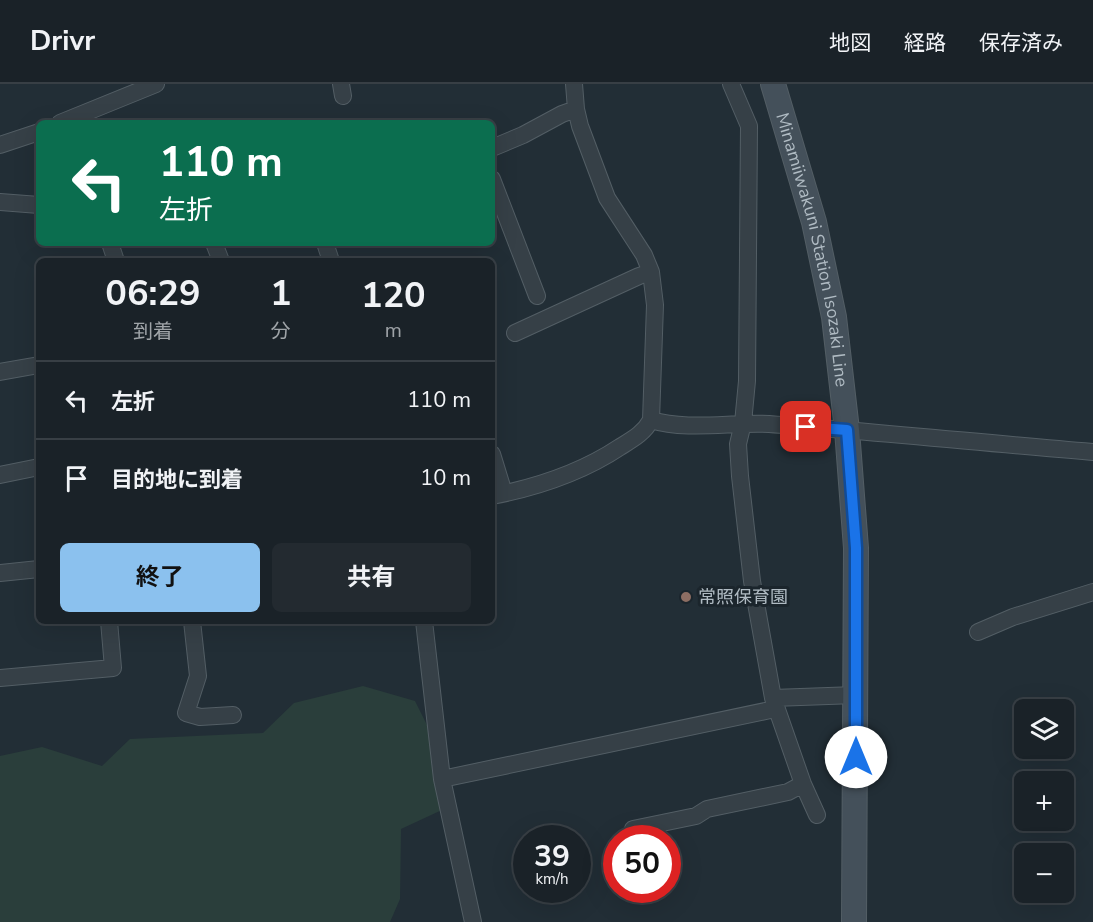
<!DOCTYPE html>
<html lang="ja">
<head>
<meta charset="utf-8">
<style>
  :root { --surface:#1a2228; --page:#232a30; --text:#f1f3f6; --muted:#9fa4a8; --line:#383f45; --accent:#8bc1ee }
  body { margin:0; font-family:"Nunito Sans","Noto Sans JP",sans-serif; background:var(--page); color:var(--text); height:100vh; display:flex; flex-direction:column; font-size:22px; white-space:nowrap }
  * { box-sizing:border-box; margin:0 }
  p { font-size:20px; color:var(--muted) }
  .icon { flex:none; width:33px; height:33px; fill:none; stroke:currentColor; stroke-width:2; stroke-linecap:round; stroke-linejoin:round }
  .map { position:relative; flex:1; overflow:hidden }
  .details { position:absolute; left:36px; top:174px; width:459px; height:366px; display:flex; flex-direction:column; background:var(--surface); border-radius:9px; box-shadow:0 6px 24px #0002,0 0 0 2px var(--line) }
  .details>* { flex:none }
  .banner { position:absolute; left:36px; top:36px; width:459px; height:126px; border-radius:9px; box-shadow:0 6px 24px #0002,0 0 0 2px var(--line); background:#0b6e4f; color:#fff; overflow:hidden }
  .buttons { position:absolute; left:1014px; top:615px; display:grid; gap:12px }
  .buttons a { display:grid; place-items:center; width:60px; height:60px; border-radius:9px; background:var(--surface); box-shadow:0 6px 24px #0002,0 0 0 2px var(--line); font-size:30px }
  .speed { position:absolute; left:513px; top:741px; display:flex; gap:12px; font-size:30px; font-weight:700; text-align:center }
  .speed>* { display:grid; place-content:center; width:78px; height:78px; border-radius:50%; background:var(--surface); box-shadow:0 6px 24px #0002,0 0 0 2px var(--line); line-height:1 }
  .speed small { font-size:15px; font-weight:400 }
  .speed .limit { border:9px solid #d22; background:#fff; color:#111 }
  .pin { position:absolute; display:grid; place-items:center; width:51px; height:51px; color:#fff; margin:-26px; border-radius:12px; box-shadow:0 3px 9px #0006 }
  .me { position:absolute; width:66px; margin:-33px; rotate:0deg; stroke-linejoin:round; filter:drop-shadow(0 0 4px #0008) }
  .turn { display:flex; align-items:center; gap:21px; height:126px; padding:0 24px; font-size:27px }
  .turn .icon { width:78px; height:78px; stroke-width:2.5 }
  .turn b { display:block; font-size:42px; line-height:51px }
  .eta { display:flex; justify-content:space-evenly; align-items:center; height:102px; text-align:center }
  .eta b { font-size:36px; font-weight:700; line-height:42px }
  .cta { display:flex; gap:12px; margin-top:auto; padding:12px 24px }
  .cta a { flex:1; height:69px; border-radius:9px; background:var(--accent); color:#111; font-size:24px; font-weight:700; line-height:69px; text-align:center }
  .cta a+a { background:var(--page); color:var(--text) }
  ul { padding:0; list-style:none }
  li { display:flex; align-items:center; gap:18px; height:78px; padding:0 24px; border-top:2px solid var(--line) }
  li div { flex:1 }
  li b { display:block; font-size:22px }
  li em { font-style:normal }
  header { display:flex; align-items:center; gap:36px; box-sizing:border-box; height:84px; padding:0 30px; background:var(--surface); border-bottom:2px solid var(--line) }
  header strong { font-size:28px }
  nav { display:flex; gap:33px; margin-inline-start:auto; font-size:21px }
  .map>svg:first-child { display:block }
  .green { fill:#2a3e3b }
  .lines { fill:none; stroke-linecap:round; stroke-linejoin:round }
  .street-casing { stroke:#535e65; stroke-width:18 }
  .secondary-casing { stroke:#535e65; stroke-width:26 }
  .street { stroke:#364047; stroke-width:16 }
  .secondary { stroke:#44505a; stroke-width:24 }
  .route-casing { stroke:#114b97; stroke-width:15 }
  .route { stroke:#1a73e8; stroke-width:10 }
  .education-dot { fill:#8d6e63; stroke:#1b252c; stroke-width:2 }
  .labels { text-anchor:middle; stroke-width:6; stroke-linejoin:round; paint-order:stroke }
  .street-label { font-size:18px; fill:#b0bbc3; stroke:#1b252c }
  .poi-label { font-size:18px; fill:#b0bbc3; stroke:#1b252c; text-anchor:start }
</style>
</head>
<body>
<header>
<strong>Drivr</strong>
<nav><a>地図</a><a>経路</a><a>保存済み</a></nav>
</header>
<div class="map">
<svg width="1093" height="838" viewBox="0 0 1093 838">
  <rect width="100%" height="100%" fill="#222e36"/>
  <path class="green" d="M363,602l52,15 17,34 12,74 -43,20 -1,70 -10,23h-390v-166l42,-9 60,19 28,-27 133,-6 31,-30z"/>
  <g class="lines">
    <g class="street-casing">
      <path id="street" d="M341,0l2,12
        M731,0l18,42 -2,255 -4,42 -5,21 2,32 12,105 21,117 83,-3
        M60,39l96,-39
        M0,61l39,-13
        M492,64l31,-13 39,-21 14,-5
        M492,95l45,117
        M0,118l39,3
        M110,159l6,18
        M214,159l7,18
        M325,159l6,18
        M515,249l124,-57 12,-4
        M0,288l39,-7
        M651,336c37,11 80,2 118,4 108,8 216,19 324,28
        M492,370l12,39
        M0,391l39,-8
        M492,412c46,-9 89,-23 128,-49 13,-8 24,-14 31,-27l4,-115 -4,-33 -7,-17 -37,-57 -27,-72 -4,-17 -2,-25
        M0,489l39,-4
        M192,537l6,55 -12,37 14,4 33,-2
        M424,537l18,158 31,143
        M978,548l35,-15 80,-25
        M0,594l113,-10 -4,-47
        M773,614l30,86 14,31
        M442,695l333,-70
        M633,745l63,-13 11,-7 81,-17 15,-8"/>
    </g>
    <g class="secondary-casing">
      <g id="secondary">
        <path id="s1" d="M773,0l41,138 20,95 13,113 9,118 -2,374"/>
      </g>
    </g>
    <use href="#street" class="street"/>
    <use href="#secondary" class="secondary"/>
  </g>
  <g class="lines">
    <g class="route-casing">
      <path id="route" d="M806,343l41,3 9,118v209"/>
    </g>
    <use href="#route" class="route"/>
  </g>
  <circle class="education-dot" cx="686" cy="513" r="6"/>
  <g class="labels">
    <g class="street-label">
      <text dy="6" stroke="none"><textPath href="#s1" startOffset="171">Minamiiwakuni Station Isozaki Line</textPath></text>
    </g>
    <g class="poi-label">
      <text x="698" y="519">常照保育園</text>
    </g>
  </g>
</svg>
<div class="buttons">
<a><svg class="icon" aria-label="layers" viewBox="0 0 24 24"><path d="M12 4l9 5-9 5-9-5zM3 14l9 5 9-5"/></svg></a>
<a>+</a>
<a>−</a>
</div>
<div class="speed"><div>39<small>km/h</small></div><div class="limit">50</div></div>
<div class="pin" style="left:806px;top:343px;background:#d93025"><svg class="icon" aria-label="arrive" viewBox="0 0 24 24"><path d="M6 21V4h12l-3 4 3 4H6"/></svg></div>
<svg class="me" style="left:856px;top:673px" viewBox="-20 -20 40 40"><circle r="19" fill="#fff"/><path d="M0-13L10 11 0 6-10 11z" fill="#1a73e8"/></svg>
<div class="banner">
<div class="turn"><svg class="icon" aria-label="left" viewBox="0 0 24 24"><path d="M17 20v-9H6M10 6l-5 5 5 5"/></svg><div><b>110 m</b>左折</div></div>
</div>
<section class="details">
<div class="eta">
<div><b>06:29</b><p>到着</p></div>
<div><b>1</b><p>分</p></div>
<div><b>120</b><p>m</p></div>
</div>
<ul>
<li><svg class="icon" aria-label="left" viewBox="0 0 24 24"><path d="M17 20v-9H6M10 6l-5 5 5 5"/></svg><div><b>左折</b></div><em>110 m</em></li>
<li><svg class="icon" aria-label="arrive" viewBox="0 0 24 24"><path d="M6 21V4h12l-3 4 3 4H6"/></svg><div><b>目的地に到着</b></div><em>10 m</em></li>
</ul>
<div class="cta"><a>終了</a><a>共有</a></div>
</section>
</div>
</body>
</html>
